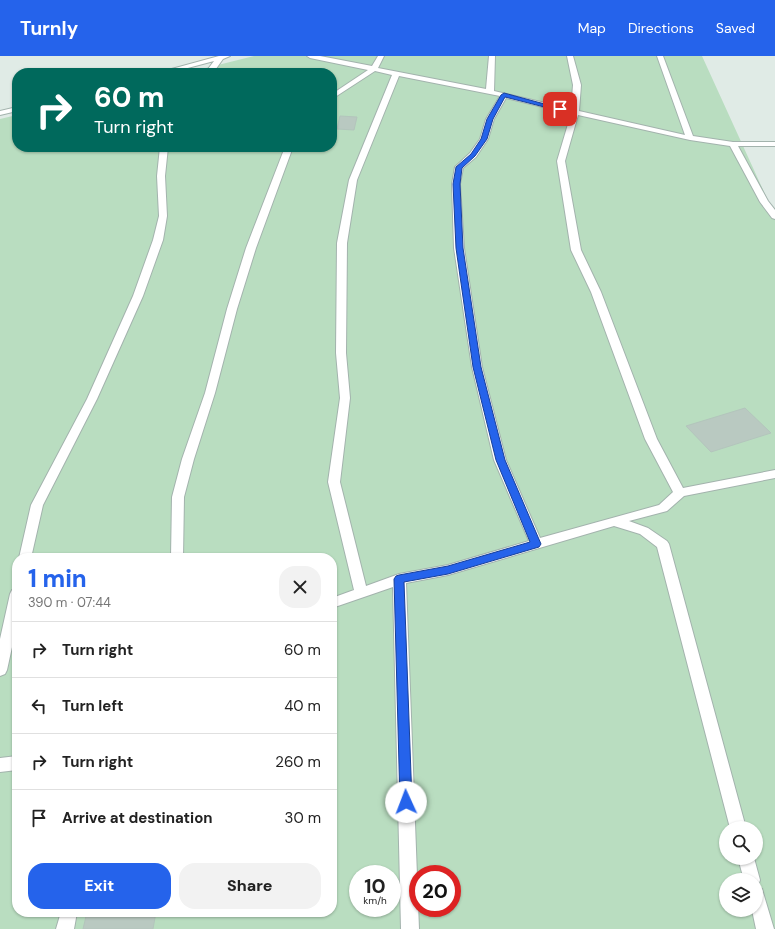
<!DOCTYPE html>
<html lang="en">
<head>
<meta charset="utf-8">
<style>
  :root { --surface:#fff; --page:#f2f2f2; --text:#222; --muted:#767676; --line:#e0e0e0; --accent:#2563eb }
  body { margin:0; font-family:"DM Sans",sans-serif; background:var(--page); color:var(--text); height:100vh; display:flex; flex-direction:column; font-size:15px; white-space:nowrap }
  * { box-sizing:border-box; margin:0 }
  p { font-size:13px; color:var(--muted) }
  .icon { flex:none; width:22px; height:22px; fill:none; stroke:currentColor; stroke-width:2; stroke-linecap:round; stroke-linejoin:round }
  .map { position:relative; flex:1; overflow:hidden }
  .side { position:absolute; left:12px; top:497px; width:325px; height:364px; display:flex; flex-direction:column; background:var(--surface); border-radius:16px; box-shadow:0 1px 3px #0004 }
  .side>* { flex:none }
  .hud { position:absolute; left:12px; top:12px; width:325px; height:84px; border-radius:16px; box-shadow:0 1px 3px #0004; background:#00695c; color:#fff; overflow:hidden }
  .fabs { position:absolute; left:719px; top:765px; display:grid; gap:8px }
  .fabs a { display:grid; place-items:center; width:44px; height:44px; border-radius:50%; background:var(--surface); box-shadow:0 1px 3px #0004; font-size:20px }
  .speed { position:absolute; left:349px; top:809px; display:flex; gap:8px; font-size:20px; font-weight:700; text-align:center }
  .speed>* { display:grid; place-content:center; width:52px; height:52px; border-radius:50%; background:var(--surface); box-shadow:0 1px 3px #0004; line-height:1 }
  .speed small { font-size:10px; font-weight:400 }
  .speed .limit { border:6px solid #d22; background:#fff; color:#111 }
  .pin { position:absolute; display:grid; place-items:center; width:34px; height:34px; color:#fff; margin:-17px; border-radius:8px; box-shadow:0 2px 6px #0006 }
  .me { position:absolute; width:44px; margin:-22px; rotate:358deg; stroke-linejoin:round; filter:drop-shadow(0 0 3px #0008) }
  .turn { display:flex; align-items:center; gap:14px; height:84px; padding:0 16px; font-size:18px }
  .turn .icon { width:52px; height:52px; stroke-width:2.5 }
  .turn b { display:block; font-size:28px; line-height:34px }
  .round { display:grid; place-items:center; flex:none; width:42px; height:42px; border-radius:16px; background:var(--page) }
  .overview { display:flex; align-items:center; justify-content:space-between; height:68px; padding:0 16px }
  h1 { font-size:24px; font-weight:800; line-height:30px; color:var(--accent) }
  .button { display:flex; gap:8px; margin-top:auto; padding:8px 16px }
  .button a { flex:1; height:46px; border-radius:16px; background:var(--accent); color:#fff; font-size:16px; font-weight:800; line-height:46px; text-align:center }
  .button a+a { background:var(--page); color:var(--text) }
  ul { padding:0; list-style:none }
  li { display:flex; align-items:center; gap:12px; height:56px; padding:0 16px; border-top:1px solid var(--line) }
  li div { flex:1 }
  li b { display:block; font-size:15px }
  li em { font-style:normal }
  header { display:flex; align-items:center; gap:24px; box-sizing:border-box; height:56px; padding:0 20px; background:var(--accent); color:#fff }
  header strong { font-size:19px }
  nav { display:flex; gap:22px; margin-inline-start:auto; font-size:14px }
  .map>svg:first-child { display:block }
  .green { fill:#b9ddc0; fill-rule:evenodd }
  .building { fill:#b9c9c1; stroke:#b3c5bc }
  .lines { fill:none; stroke-linecap:round; stroke-linejoin:round }
  .minor-casing { stroke:#a3b3ad; stroke-width:2 }
  .minor { fill:#fff; fill-rule:evenodd }
  .route { fill:#2563eb; stroke:#184099 }
</style>
</head>
<body>
<header>
<strong>Turnly</strong>
<nav><a>Map</a><a>Directions</a><a>Saved</a></nav>
</header>
<div class="map">
<svg width="775" height="873" viewBox="0 0 775 873">
  <rect width="100%" height="100%" fill="#e0ebe6"/>
  <path class="green" d="M254,0h448l73,160v713h-775v-810l17,-4v32h315v-74h-146zM17,502h315v354h-315zM726,772h30v30h-30zM358,818h34v34h-34zM418,818h34v34h-34zM726,824h30v30h-30z"/>
  <path class="building" d="M340,60l17,1 -3,13 -17,-1z
    M745,352l26,25 -60,19 -25,-26z
    M87,856h69l-3,17h-70z"/>
  <g class="lines">
    <g class="minor-casing">
      <path id="minor" d="M219,0h11l-7,3 -10,14h-8l9,-12 -45,12h-12z
        M307,0h13l52,10 6,-10h6l-6,12 108,21 3,-33h6l-1,35 77,18 2,-24 -6,-29h6l8,29 -2,26 106,24 -28,-79h6l30,80 40,6h42v4h-37l30,55 7,9v9l-3,-1 -12,-16 -30,-56 -40,-6 -112,-25 -13,46 16,89 20,42 56,147 26,49 92,-18v8l-91,18 -17,15 -38,10 19,7 19,13 2,3 77,284h-16l-73,-281 -17,-13 -26,-8 -166,49 -42,8 13,346h-18l-8,-342 -61,21v-10l22,-8 -26,-108 12,-84 -4,-45 1,-110 12,-63 43,-105 -17,-4 -43,28v-5l36,-24 -58,-12zM399,20l101,20 -14,23 -6,20 -10,14 -15,14 -3,17 2,64 18,119 22,93 35,81 -81,24 -49,9 -33,12 -26,-104 10,-84 -4,-45 1,-110 10,-63zM506,42l65,16 -14,47 14,89 20,42 54,147 28,53 -14,13 -119,33 -34,-78 -24,-93 -18,-119 -4,-64 3,-16 13,-11 12,-18 6,-20z
        M17,51v4l-17,4v-4z
        M160,91h8l-3,29 2,40 -4,24 -20,56 -46,103 -54,106 -12,53h-12l12,-53 56,-106 46,-103 20,-56 6,-24 -2,-40z
        M285,91h8l-37,101 -19,61 -22,84 -21,66 -10,38 -1,61h-12l1,-61 10,-38 23,-66 22,-84 19,-61z
        M17,533v35l-10,46 -2,4 -5,2v-37l10,-45 2,-4z
        M17,700v14l-17,2v-14z
        M738,802h16l6,22 -2,6 -2,1v-7h-12z
        M756,831l6,2 12,40h-18l-4,-19h4z
        M61,856h16l-3,17h-18z"/>
    </g>
    <use href="#minor" class="minor"/>
  </g>
  <path class="route" d="M504,37l59,16 -3,2 -55,-14 -12,22 -6,20 -12,17 -13,12 -2,16 3,64 18,119 24,93 36,84 -2,3 -91,27 -44,8 8,220 -2,4 -4,1 -4,-1 -2,-4 -6,-223 2,-3 3,-1 49,-9 82,-24 -34,-82 -23,-93 -17,-119 -3,-64 3,-17 15,-13 10,-15 6,-20 14,-24z"/>
</svg>
<div class="fabs">
<a><svg class="icon" aria-label="search" viewBox="0 0 24 24"><circle cx="10" cy="10" r="6"/><path d="M15 15l6 6"/></svg></a>
<a><svg class="icon" aria-label="layers" viewBox="0 0 24 24"><path d="M12 4l9 5-9 5-9-5zM3 14l9 5 9-5"/></svg></a>
</div>
<div class="speed"><div>10<small>km/h</small></div><div class="limit">20</div></div>
<div class="pin" style="left:560px;top:53px;background:#d93025"><svg class="icon" aria-label="arrive" viewBox="0 0 24 24"><path d="M6 21V4h12l-3 4 3 4H6"/></svg></div>
<svg class="me" style="left:406px;top:746px" viewBox="-20 -20 40 40"><circle r="19" fill="#fff"/><path d="M0-13L10 11 0 6-10 11z" fill="#2563eb"/></svg>
<div class="hud">
<div class="turn"><svg class="icon" aria-label="right" viewBox="0 0 24 24"><path d="M7 20v-9h11M14 6l5 5-5 5"/></svg><div><b>60 m</b>Turn right</div></div>
</div>
<section class="side">
<div class="overview"><div><h1>1 min</h1><p>390 m · 07:44</p></div><a class="round"><svg class="icon" aria-label="close" viewBox="0 0 24 24"><path d="M6 6l12 12M18 6L6 18"/></svg></a></div>
<ul>
<li><svg class="icon" aria-label="right" viewBox="0 0 24 24"><path d="M7 20v-9h11M14 6l5 5-5 5"/></svg><div><b>Turn right</b></div><em>60 m</em></li>
<li><svg class="icon" aria-label="left" viewBox="0 0 24 24"><path d="M17 20v-9H6M10 6l-5 5 5 5"/></svg><div><b>Turn left</b></div><em>40 m</em></li>
<li><svg class="icon" aria-label="right" viewBox="0 0 24 24"><path d="M7 20v-9h11M14 6l5 5-5 5"/></svg><div><b>Turn right</b></div><em>260 m</em></li>
<li><svg class="icon" aria-label="arrive" viewBox="0 0 24 24"><path d="M6 21V4h12l-3 4 3 4H6"/></svg><div><b>Arrive at destination</b></div><em>30 m</em></li>
</ul>
<div class="button"><a>Exit</a><a>Share</a></div>
</section>
</div>
</body>
</html>
